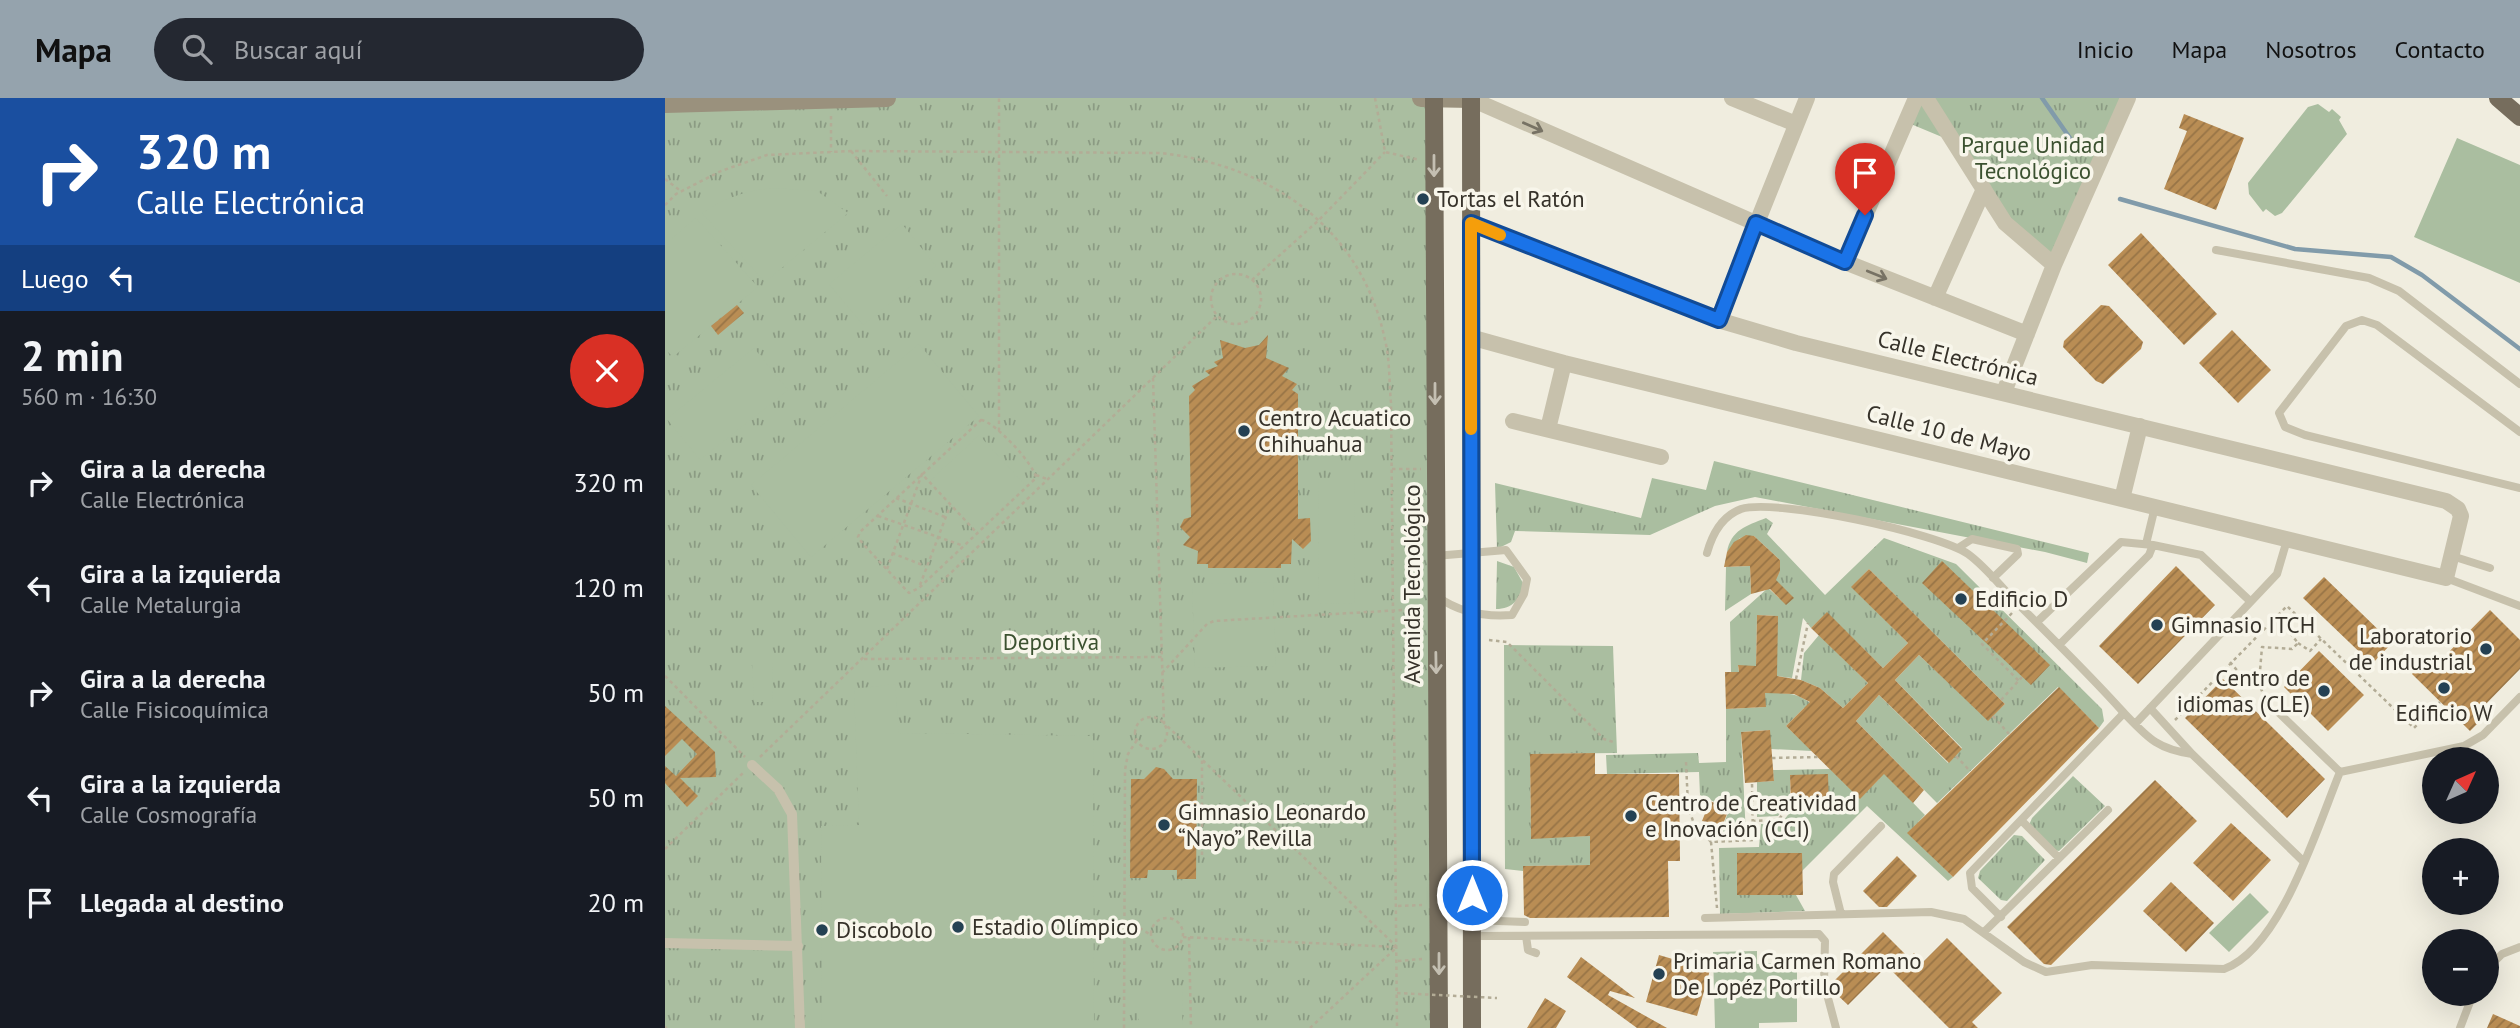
<!DOCTYPE html>
<html lang="es">
<head>
<meta charset="utf-8">
<style>
  :root { --surface:#171b24; --page:#242831; --text:#f1f3f6; --muted:#9ea1a6; --accent:#95a3ad }
  body { margin:0; font-family:"PT Sans",sans-serif; background:var(--page); color:var(--text); height:100vh; display:flex; flex-direction:column; font-size:26px; white-space:nowrap }
  * { box-sizing:border-box; margin:0 }
  p { font-size:23px; color:var(--muted) }
  .icon { flex:none; width:38px; height:38px; fill:none; stroke:currentColor; stroke-width:2; stroke-linecap:round; stroke-linejoin:round }
  .map { position:relative; flex:1; overflow:hidden }
  .side { display:flex; flex-direction:column; background:var(--surface); width:665px }
  .side>* { flex:none }
  .top-card { background:#1a4fa0; color:#fff; overflow:hidden }
  .needle { width:46px; rotate:45deg }
  .controls { position:absolute; left:1757px; top:649px; display:grid; gap:14px }
  .controls a { display:grid; place-items:center; width:77px; height:77px; border-radius:50%; background:var(--surface); box-shadow:0 7px 28px #0002; font-size:35px }
  .pin { position:absolute; display:grid; place-items:center; width:60px; height:60px; color:#fff; margin:-72px -30px; border-radius:50% 50% 50% 0; rotate:-45deg; box-shadow:0 0 7px #0007 }
  .pin .icon { rotate:45deg }
  .me { position:absolute; width:77px; margin:-38px; rotate:0deg; stroke-linejoin:round; filter:drop-shadow(0 0 5px #0008) }
  .turn { display:flex; align-items:center; gap:24px; height:147px; padding:0 21px; font-size:32px }
  .turn .icon { width:91px; height:91px; stroke-width:2.5 }
  .turn b { display:block; font-size:49px; line-height:60px }
  .then { display:flex; align-items:center; height:66px; padding:0 21px; background:#0003; gap:14px; font-size:26px }
  .round { display:grid; place-items:center; flex:none; width:74px; height:74px; border-radius:37px; background:var(--page) }
  .summary { display:flex; align-items:center; justify-content:space-between; height:119px; padding:0 21px }
  h1 { font-size:42px; font-weight:600; line-height:52px }
  ul { padding:0; list-style:none }
  li { display:flex; align-items:center; gap:21px; height:105px; padding:0 21px }
  li div { flex:1 }
  li b { display:block; font-size:26px }
  li em { font-style:normal }
  header { display:flex; align-items:center; gap:42px; box-sizing:border-box; height:98px; padding:0 35px; background:var(--accent); color:#111 }
  header strong { font-size:33px }
  nav { display:flex; gap:38px; margin-inline-start:auto; font-size:24px }
  .search { width:490px; height:63px; background:var(--page); display:flex; align-items:center; gap:18px; box-sizing:border-box; padding:0 24px; border-radius:38px; color:var(--muted); font-size:26px }
  main { display:flex; flex:1; min-height:0 }
  .map>svg:first-child { display:block }
  .park { fill:url(#park-tufts) }
  .garden { fill:#aabea0 }
  .lines { fill:none; stroke-linecap:round; stroke-linejoin:round }
  .stream { stroke:#819baa; stroke-width:4.5 }
  .building { fill:url(#building-hatch) }
  .path { stroke:#b3ac96; stroke-width:2.5; stroke-dasharray:3.5 3.5; stroke-linecap:butt }
  .service { stroke:#c7c1ac; stroke-width:8 }
  .pedestrian { stroke:#c7c1ac; stroke-width:10 }
  .minor { stroke:#c7c1ac; stroke-width:16 }
  .secondary { stroke:#9a917d; stroke-width:18 }
  .primary { stroke:#766d5d; stroke-width:18 }
  .path-bridge { stroke:#b3ac96; stroke-width:2.5; stroke-dasharray:3.5 3.5; stroke-linecap:butt }
  .oneway { stroke:#777264 }
  .oneway2 { stroke:#c4bfb2 }
  .route-casing { stroke:#114b97; stroke-width:18 }
  .route { stroke:#1a73e8; stroke-width:12 }
  .slow { stroke:#f59e0b; stroke-width:12 }
  .poi-dot { fill:#244153; stroke:#f8f6eb; stroke-width:2.5 }
  .labels { text-anchor:middle; stroke-width:7; stroke-linejoin:round; paint-order:stroke }
  .park-label { font-size:23px; fill:#3b5130; stroke:#f8f6eb }
  .poi-label { font-size:23px; fill:#36322a; stroke:#f8f6eb; text-anchor:start }
  .street-label { font-size:23px; fill:#36322a; stroke:#f8f6eb }
</style>
</head>
<body>
<header>
<strong>Mapa</strong>
<div class="search"><svg class="icon" aria-label="search" viewBox="0 0 24 24"><circle cx="10" cy="10" r="6"/><path d="M15 15l6 6"/></svg>Buscar aquí</div>
<nav><a>Inicio</a><a>Mapa</a><a>Nosotros</a><a>Contacto</a></nav>
</header>
<main>
<section class="side">
<div class="top-card">
<div class="turn"><svg class="icon" aria-label="right" viewBox="0 0 24 24"><path d="M7 20v-9h11M14 6l5 5-5 5"/></svg><div><b>320 m</b>Calle Electrónica</div></div>
<div class="then">Luego<svg class="icon" aria-label="left" viewBox="0 0 24 24"><path d="M17 20v-9H6M10 6l-5 5 5 5"/></svg></div>
</div>
<div class="summary"><div><h1>2 min</h1><p>560 m · 16:30</p></div><a class="round" style="background:#d93025;color:#fff"><svg class="icon" aria-label="close" viewBox="0 0 24 24"><path d="M6 6l12 12M18 6L6 18"/></svg></a></div>
<ul>
<li><svg class="icon" aria-label="right" viewBox="0 0 24 24"><path d="M7 20v-9h11M14 6l5 5-5 5"/></svg><div><b>Gira a la derecha</b><p>Calle Electrónica</p></div><em>320 m</em></li>
<li><svg class="icon" aria-label="left" viewBox="0 0 24 24"><path d="M17 20v-9H6M10 6l-5 5 5 5"/></svg><div><b>Gira a la izquierda</b><p>Calle Metalurgia</p></div><em>120 m</em></li>
<li><svg class="icon" aria-label="right" viewBox="0 0 24 24"><path d="M7 20v-9h11M14 6l5 5-5 5"/></svg><div><b>Gira a la derecha</b><p>Calle Fisicoquímica</p></div><em>50 m</em></li>
<li><svg class="icon" aria-label="left" viewBox="0 0 24 24"><path d="M17 20v-9H6M10 6l-5 5 5 5"/></svg><div><b>Gira a la izquierda</b><p>Calle Cosmografía</p></div><em>50 m</em></li>
<li><svg class="icon" aria-label="arrive" viewBox="0 0 24 24"><path d="M6 21V4h12l-3 4 3 4H6"/></svg><div><b>Llegada al destino</b></div><em>20 m</em></li>
</ul>
</section>
<div class="map">
<svg width="1855" height="930" viewBox="0 0 1855 930">
  <defs>
    <pattern id="park-tufts" width="24" height="20" patternUnits="userSpaceOnUse" patternTransform="scale(1.75)"><rect width="24" height="20" fill="#aabea0"/><path d="M3 7l-1-3M5 7V3M7 7l1-3M15 17l-1-3M17 17v-4M19 17l1-3" fill="none" stroke="#8b9b83"/></pattern>
    <pattern id="building-hatch" width="6" height="6" patternUnits="userSpaceOnUse" patternTransform="scale(1.75)"><rect width="6" height="6" fill="#b98d54"/><path d="M-1 1l2-2M0 6l6-6M5 7l2-2" fill="none" stroke="#977446"/></pattern>
  </defs>
  <rect width="100%" height="100%" fill="#f0eddf"/>
  <path class="park" d="M231,0h538l5,930h-774v-924z
    M1251,0h210l-75,171 -109,-132 -36,-15z
    M1049,363l375,92 -2,10 -42,-11 -290,-55 -40,9 -65,29 -135,-4 -4,11 -14,7 -2,-66 146,35 11,-40 54,12z
    M1101,420l7,5 -6,11 58,61 59,-57 72,26 146,145 2,12 -5,7 -41,-41 -121,116 -81,-82 23,-26 69,68 14,-15 -67,-68 24,-25 69,65 17,-16 -136,-135 -17,18 56,56 -25,25 -56,-55 -16,15 -8,-10 -11,60 -15,-2v-60l-20,-1 -1,51h-18l1,6h-8l-1,-50 38,-34 11,10 7,-7 -11,-11 5,-9v-11l-26,-24 -14,2 -13,14c4,-22 19,-26 39,-34z
    M832,463l17,6 9,16c-1,16 -11,26 -27,26z
    M1085,468l1,28 -26,17 1,-44z
    M1154,537l49,48 -25,25 -23,-20 -19,-8 3,-27z
    M839,547l109,1 4,107 -87,1 1,84 59,-2v29l-67,1v5l-18,-2z
    M1100,595c10,0 23,-1 33,3 32,13 99,91 127,119l-17,18 45,44 -5,4 -81,-75 -65,65 -1,-18h-64v42h59l9,16 -85,3 -1,-66 40,-1 2,-23 19,1 11,-14 38,-1 -2,-35 -37,1v22l-12,18 -21,1v-35l17,-1 -1,-11 57,-1 30,29 19,-19 -75,-71 -18,18 26,25 -41,-2 -2,-19 -28,2 5,104h-26l9,-27 -29,-14 -1,-23 -92,2 -1,-19 92,-2 1,10 27,-1v-53l39,-2z
    M1408,678l32,30 -46,45 -6,-1 -24,-25 3,-7z
    M1349,737l8,1 23,24 -38,41 -6,-1 -23,-22 2,-7z"/>
  <path class="garden" d="M1653,6l11,8 3,-3 9,8 -2,3 8,14 -65,79 -7,3 -9,-7 -3,3 -14,-18 -1,-11 60,-76z
    M1792,40l63,27v118l-106,-46z
    M110,90l42,3 31,22 -83,69 -63,-69c24,-15 44,-23 73,-25z
    M31,120l62,69 -85,70 -8,-8v-105z
    M237,126l34,42 -73,59 -34,-41z
    M254,246l60,72 -168,141 -60,-72z
    M89,250l34,42 -88,70 -33,-41z
    M314,337l48,52 -50,46 -48,-51z
    M653,380h36l1,126 -36,-1z
    M608,484l3,84 -81,2 -3,-84z
    M87,565h20l1,39h-19z
    M230,586l4,49 194,3 1,292h-272l-1,-202 38,-1 -5,-136z
    M1585,795l19,19 -40,40 -20,-19z
    M1092,853v13l40,-2v60l-38,1v5h-44l-2,-76z
    M474,889h44l-1,41h-43z"/>
  <g class="lines">
    <path class="stream" d="M1377,0l30,43
      M1455,101l175,50 96,8 31,18 98,74"/>
  </g>
  <path class="building" d="M1519,16l60,24 -28,72 -52,-21 23,-58 -8,-3z
    M1476,135l76,81 -33,31 -76,-80z
    M72,207l7,8 -26,22 -7,-9z
    M1436,207l8,1 34,36 -2,7 -38,35 -7,-3 -33,-34 1,-6z
    M1567,232l39,40 -33,33 -39,-40z
    M603,237l-2,23 23,10 -7,8 15,8 -5,6 6,4v125l12,-1 1,23 -8,8 -11,-10 -1,25h-10v4h-73v-4h-11l1,-13 -15,-6 7,-8 -10,-10 4,-8 7,-2 -2,-121 6,-6 -3,-4 18,-11 -5,-4 13,-5 -4,-4 9,-4 -3,-18 25,8 14,-3z
    M1081,437l8,1 26,24v11l-4,9 18,18 -8,7 -16,-16 -19,5 -1,-28 -26,1 3,-15 7,-10z
    M1277,463l108,104 -19,20 -109,-102z
    M1511,468l39,39 -77,79 -39,-38z
    M1204,471l136,135 -17,17 -69,-66 -24,25 67,69 -13,14 -70,-68 -23,26 68,69 -11,13 -29,-29 -24,25 -74,-73 24,-24 -16,-8 -29,-1 1,14 -40,2 -1,-37h14l-1,-7 18,1 1,-51 21,1 -1,60 24,4 19,8 23,20 25,-25 -57,-55 16,-16 56,56 25,-25 -57,-56z
    M1659,479l68,66 -20,21 -69,-66z
    M1825,512l30,30v29l-38,39 6,5 -18,18 -58,-57 17,-18 8,8z
    M1654,553l45,44 -36,36 -44,-44z
    M1558,581l102,100 -38,39 -102,-100z
    M1394,589l40,41 -146,149 -46,-44z
    M0,608l50,46 1,25 -36,1 18,18 -11,11 -22,-24v-17l11,10 21,-22 -15,-15 -17,17z
    M1105,632l4,51 -29,2 -4,-51z
    M930,655v21h84l1,87h-12l1,56 -139,1 -6,-3 -1,-49 67,-1v-29l-59,3 -1,-85z
    M491,669l8,2 9,10h24l-1,100h-19v-9h-29l-1,8h-17l1,-99h13z
    M1163,676l1,36 -38,1 -1,-36z
    M1490,682l42,41 -146,144 -7,-1 -37,-37z
    M1045,703l19,8 -8,20 -19,-8z
    M1566,725l40,37 -38,41 -40,-38z
    M1072,755h65l1,42h-66z
    M1232,758l20,20 -30,31h-8l-16,-16z
    M1506,784l43,41 -28,29 -43,-41z
    M1218,834l26,26 5,-5 9,9 24,-24 55,55 -30,29 6,6h-29l-62,-62 -39,39 -15,-14 -2,-7z
    M994,857l51,15 -13,46 -51,-14z
    M916,859l54,41 -25,-7 -2,4 59,33h-30l-70,-51z
    M880,900l21,13 -10,17h-29z
    M1828,916l27,12v2h-33z"/>
  <g class="lines">
    <path class="path" d="M710,0l10,54 35,8
      M166,18v36
      M186,53l36,45
      M0,81l17,13
      M0,107l11,-11 45,-23 46,-16 84,-4 310,2c110,13 200,74 224,187 5,20 4,42 6,63l6,625
      M546 201a25 25 0 1 1 50 0a25 25 0 1 1-50 0Z
      M587,182l67,-60 66,-68
      M488,280l11,345 233,224
      M316,322c13,1 54,45 55,58l-117,110 -10,5 -46,-49 -5,-7 2,-5z
      M334,333v-333
      M727,371h29
      M371,377l11,4
      M231,400l49,19
      M213,418l86,30
      M227,455l33,13
      M222,471l35,-95 55,59
      M255,487l30,-79
      M1347,515l-30,31 37,37
      M824,542l18,2 97,97 12,4
      M1633,545l12,8 11,-12
      M199,561l298,-2
      M1565,564l11,13 18,8 6,16 7,7
      M497,575l45,-49 7,-3 206,-12
      M0,578l80,81
      M1131,581l12,-56
      M1594,585l3,-36 30,2 6,-6 -21,-27
      M1336,602l21,-23
      M1328,618l16,18
      M470 635a16 16 0 1 1 32 0a16 16 0 1 1-32 0Z
      M1510,622l112,-114 127,122 26,-26
      M1291,658l14,15
      M95,659l457,-441
      M1107,660l46,-1
      M1021,664l2,44 5,15 18,21 42,-2 -1,-57
      M1087,723l26,-1 13,-15
      M1046,744l6,66
      M0,751l78,-76
      M537,757v-95
      M733,808l24,-1
      M486 836a16 16 0 1 1 32 0a16 16 0 1 1-32 0Z
      M461,827l12,2 13,8
      M518,839l214,10
      M524,839l2,91
      M733,863l24,-2
      M0,929l2,1
      M459,930l1,-258 3,-16 9,-14
      M645,930l87,-81"/>
    <path class="service" d="M1551,152l153,28 30,13 121,93
      M1855,334l-143,-107 -15,-5 -16,6 -67,87 6,14 20,8 215,53
      M1481,446l9,-37
      M1488,447l48,10 49,46
      M1293,450l14,-9 45,10 1,5 -25,24
      M1042,455c5,-18 15,-37 34,-44 35,-11 197,24 227,45 18,13 33,33 49,49 36,36 73,72 107,110l-154,160 2,15 29,29
      M770,458l71,-6 21,29 -3,15 -12,21c-27,2 -52,-2 -74,-18
      M1787,458l38,12
      M1781,480l74,28
      M1372,524l84,-80 32,3 -4,10 -89,89
      M1485,610l42,46 111,107
      M1613,614l62,60
      M1459,615c24,25 33,36 68,41
      M1470,626l142,-150 10,-34
      M1356,722l38,38
      M1176,816l-8,-32 1,-8 47,-48
      M1040,820l226,-6 33,7 60,43 22,10 46,-7 132,4c57,-20 94,-144 116,-197l124,-26 19,-11 37,-38
      M807,822l53,2
      M1319,834l124,-122
      M807,838l347,-2 6,7 -1,42 12,45
      M861,838l2,14 8,3
      M1822,871l15,-15 18,-7
      M1795,930l13,-34"/>
    <path class="pedestrian" d="M87,667l26,24 14,25 8,214
      M0,845l133,3"/>
    <path class="minor" d="M1067,0l64,26
      M1261,0l79,125 49,42
      M806,1l374,163 182,72
      M1180,164l71,-164
      M1270,200l49,-109
      M1053,222l89,-222
      M805,239l94,26 882,215 15,-62 -3,-7 -12,-8 -650,-158 -78,-23 -247,-97
      M1339,294l50,-127 74,-167
      M848,323l148,36
      M883,331l16,-66
      M1457,401l18,-73"/>
    <path class="secondary" d="M756,0l50,1
      M0,6l222,-6"/>
    <path class="primary" d="M769,0l5,930
      M806,0l1,930
      M1833,0l22,19"/>
    <path class="path-bridge" d="M732,895l100,5"/>
  </g>
  <defs><path id="oneway-shaft" d="M-6 0H5M1.5-3L5.5 0L1.5 3" fill="none" stroke-width="1.6" stroke-linecap="round" stroke-linejoin="round" transform="scale(1.75)"/></defs>
  <g class="oneway">
    <use href="#oneway-shaft" transform="translate(868 29) rotate(24)"/>
    <use href="#oneway-shaft" transform="translate(1212 177) rotate(22)"/>
  </g>
  <g class="oneway2">
    <use href="#oneway-shaft" transform="translate(769 68) rotate(90)"/>
    <use href="#oneway-shaft" transform="translate(770 296) rotate(90)"/>
    <use href="#oneway-shaft" transform="translate(771 565) rotate(89)"/>
    <use href="#oneway-shaft" transform="translate(774 866) rotate(90)"/>
  </g>
  <g class="lines">
    <g class="route-casing">
      <path id="route" d="M807,797l-1,-672 248,97 37,-97 89,39 20,-47"/>
    </g>
    <use href="#route" class="route"/>
    <path class="slow" d="M806,331v-206l29,12"/>
  </g>
  <g class="poi-dot">
    <circle cx="758" cy="101" r="7"/>
    <circle cx="579" cy="333" r="7"/>
    <circle cx="1296" cy="501" r="7"/>
    <circle cx="1492" cy="527" r="7"/>
    <circle cx="1821" cy="551" r="7"/>
    <circle cx="1779" cy="590" r="7"/>
    <circle cx="1659" cy="593" r="7"/>
    <circle cx="966" cy="718" r="7"/>
    <circle cx="499" cy="727" r="7"/>
    <circle cx="293" cy="829" r="7"/>
    <circle cx="157" cy="832" r="7"/>
    <circle cx="994" cy="876" r="7"/>
  </g>
  <g class="labels">
    <g class="park-label">
      <text x="1368" y="55">Parque Unidad<tspan x="1368" dy="26">Tecnológico</tspan></text>
      <text x="386" y="552">Deportiva</text>
    </g>
    <g class="poi-label">
      <text x="772" y="109">Tortas el Ratón</text>
      <text x="593" y="328">Centro Acuatico<tspan x="593" dy="26">Chihuahua</tspan></text>
      <text x="1310" y="509">Edificio D</text>
      <text x="1506" y="535">Gimnasio ITCH</text>
      <text x="1807" y="546" text-anchor="end">Laboratorio<tspan x="1807" dy="26">de industrial</tspan></text>
      <text x="1645" y="588" text-anchor="end">Centro de<tspan x="1645" dy="26">idiomas (CLE)</tspan></text>
      <text x="1779" y="623" text-anchor="middle">Edificio W</text>
      <text x="980" y="713">Centro de Creatividad<tspan x="980" dy="26">e Inovación (CCI)</tspan></text>
      <text x="513" y="722">Gimnasio Leonardo<tspan x="513" dy="26">“Nayo” Revilla</tspan></text>
      <text x="307" y="837">Estadio Olímpico</text>
      <text x="171" y="840">Discobolo</text>
      <text x="1008" y="871">Primaria Carmen Romano<tspan x="1008" dy="26">De Lopéz Portillo</tspan></text>
    </g>
    <g class="street-label">
      <text transform="translate(1293 260) rotate(14)" y="8">Calle Electrónica</text>
      <text transform="translate(1284 335) rotate(14)" y="8">Calle 10 de Mayo</text>
      <text transform="translate(747 486) rotate(-90)" y="8">Avenida Tecnológico</text>
    </g>
  </g>
</svg>
<div class="controls">
<a><svg class="needle" viewBox="-14 -14 28 28"><path d="M0-13l5 13h-10z" fill="#e53935"/><path d="M0 13l5-13h-10z" fill="#9ea1a6"/></svg></a>
<a>+</a>
<a>−</a>
</div>
<div class="pin" style="left:1200px;top:117px;background:#d93025"><svg class="icon" aria-label="arrive" viewBox="0 0 24 24"><path d="M6 21V4h12l-3 4 3 4H6"/></svg></div>
<svg class="me" style="left:807px;top:797px" viewBox="-20 -20 40 40"><circle r="17" fill="#1a73e8" stroke="#fff" stroke-width="3"/><path d="M0-11L8 9 0 5-8 9z" fill="#fff"/></svg>
</div>
</main>
</body>
</html>
